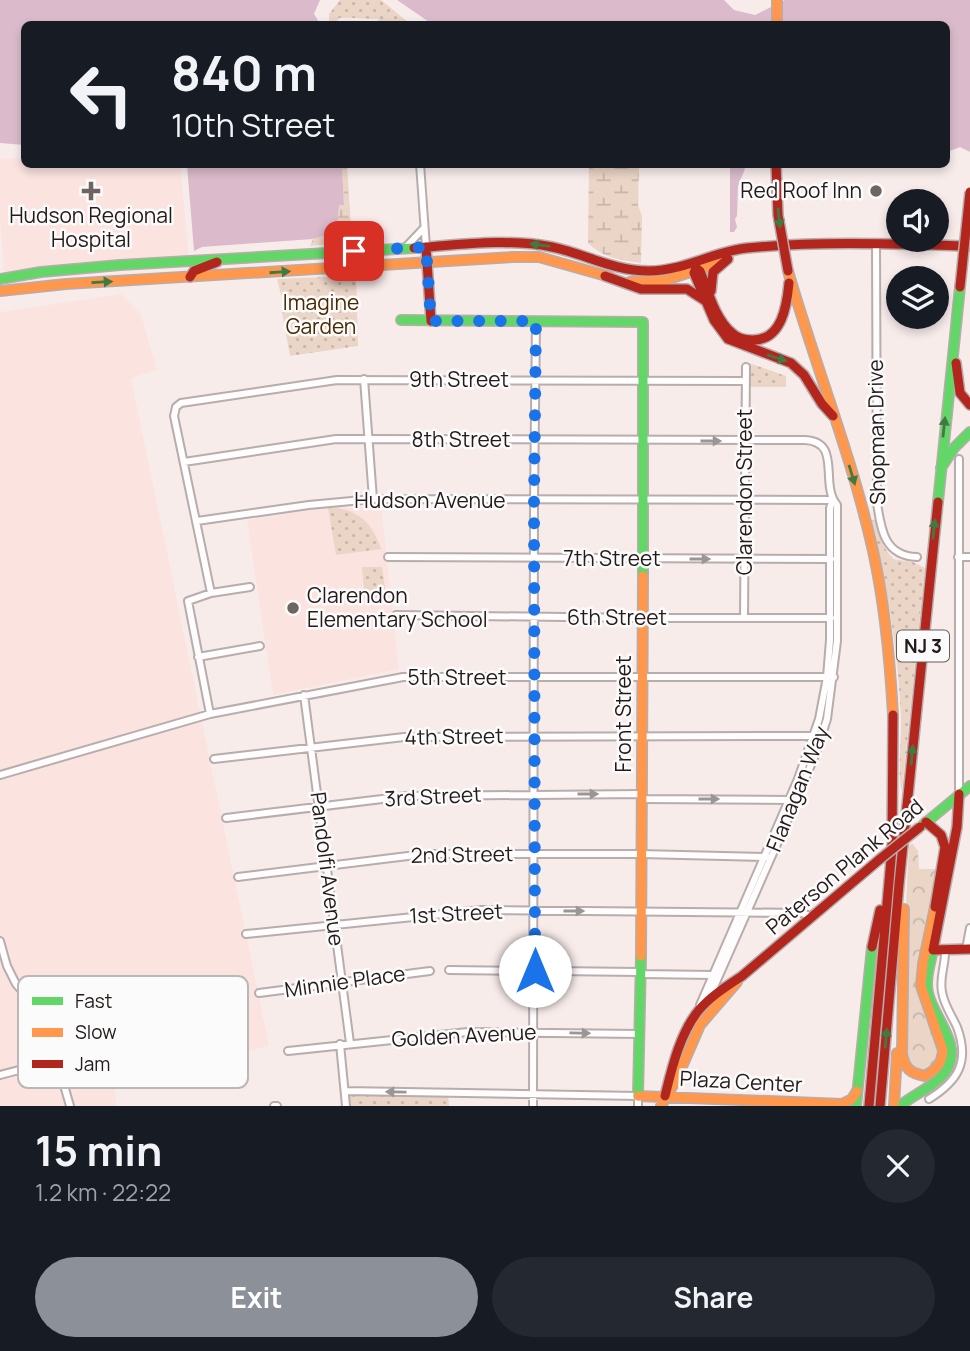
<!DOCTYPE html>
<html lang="en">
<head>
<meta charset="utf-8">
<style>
	body { margin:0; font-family:Manrope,sans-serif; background:#242831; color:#f1f3f6; height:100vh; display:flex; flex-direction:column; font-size:26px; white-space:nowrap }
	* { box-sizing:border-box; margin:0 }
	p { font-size:23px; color:#9ea1a6 }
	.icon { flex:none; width:38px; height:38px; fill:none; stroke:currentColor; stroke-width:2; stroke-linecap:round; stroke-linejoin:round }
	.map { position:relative; height:1106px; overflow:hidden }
	.details { display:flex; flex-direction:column; background:#171b24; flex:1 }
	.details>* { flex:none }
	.top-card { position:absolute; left:21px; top:21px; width:929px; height:147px; border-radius:10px; box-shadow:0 4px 10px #0003; background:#171b24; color:#f1f3f6; overflow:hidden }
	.controls { position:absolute; left:886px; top:189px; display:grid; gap:14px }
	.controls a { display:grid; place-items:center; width:63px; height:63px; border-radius:50%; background:#171b24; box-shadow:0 4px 10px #0003; font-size:35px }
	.pin { position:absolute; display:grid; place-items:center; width:60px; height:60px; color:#fff; margin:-30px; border-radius:14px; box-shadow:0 4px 10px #0006 }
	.me { position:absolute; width:77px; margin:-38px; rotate:0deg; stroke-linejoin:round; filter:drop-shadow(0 0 5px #0008) }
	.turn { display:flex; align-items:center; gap:24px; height:147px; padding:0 35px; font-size:32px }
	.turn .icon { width:91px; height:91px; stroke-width:2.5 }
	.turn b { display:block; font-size:49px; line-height:60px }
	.round { display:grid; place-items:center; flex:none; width:74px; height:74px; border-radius:37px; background:#242831 }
	.overview { display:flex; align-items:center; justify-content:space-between; height:119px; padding:0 35px }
	h1 { font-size:42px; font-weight:700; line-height:52px }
	.cta { display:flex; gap:14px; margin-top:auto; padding:14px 35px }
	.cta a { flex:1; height:80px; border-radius:42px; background:#8c9099; color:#fff; font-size:28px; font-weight:700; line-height:80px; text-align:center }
	.cta a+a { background:#242831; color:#f1f3f6 }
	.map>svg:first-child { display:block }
	.built { fill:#fbe3e0 }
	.grass { fill:url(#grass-dots) }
	.forest { fill:url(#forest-crowns) }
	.wetland { fill:url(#wetland-marsh) }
	.water { fill:#dbbbcb }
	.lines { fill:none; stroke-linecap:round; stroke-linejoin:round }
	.stream { stroke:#dbbbcb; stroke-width:2 }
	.street-casing { stroke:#b7adac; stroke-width:10 }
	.fast-casing { stroke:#b7adac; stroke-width:12 }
	.slow-casing { stroke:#b7adac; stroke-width:12 }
	.jam-casing { stroke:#b7adac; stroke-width:12 }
	.street { stroke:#fefcfc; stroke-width:6 }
	.fast { stroke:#63d668; stroke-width:9 }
	.slow { stroke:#ff974d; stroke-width:9 }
	.jam { stroke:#b3261e; stroke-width:9 }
	.jam-bridge-casing { stroke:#b7adac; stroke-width:12; stroke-linecap:butt }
	.jam-bridge { stroke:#b3261e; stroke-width:9 }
	.oneway { fill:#437840 }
	.oneway2 { fill:#9b9696 }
	.route { stroke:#1a73e8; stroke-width:12; stroke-dasharray:0 21.6 }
	.poi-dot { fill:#6e6462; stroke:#fbfbfb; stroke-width:2.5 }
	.labels { text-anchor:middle; stroke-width:5; stroke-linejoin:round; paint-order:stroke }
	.shield { fill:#fbfbfb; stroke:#645e5d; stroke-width:2 }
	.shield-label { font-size:19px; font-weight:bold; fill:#231a19 }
	.poi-label { font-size:21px; fill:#231a19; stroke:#fbfbfb; text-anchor:end }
	.park-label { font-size:21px; fill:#472901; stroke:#fbfbfb }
	.street-label { font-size:21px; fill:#231a19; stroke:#fbfbfb }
	.key { fill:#fbfbfb; stroke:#bab8b7; stroke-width:2 }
	.key-label { font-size:19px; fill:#231a19 }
</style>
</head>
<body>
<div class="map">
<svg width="970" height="1106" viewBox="0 0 970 1106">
	<defs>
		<pattern id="grass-dots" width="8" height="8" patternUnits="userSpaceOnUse" patternTransform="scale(1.75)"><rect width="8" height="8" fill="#ead5c6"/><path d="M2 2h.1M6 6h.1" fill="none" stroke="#c8b6aa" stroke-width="1.8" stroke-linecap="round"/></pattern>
		<pattern id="forest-crowns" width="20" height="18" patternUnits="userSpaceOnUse" patternTransform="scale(1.75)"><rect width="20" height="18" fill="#ead5c6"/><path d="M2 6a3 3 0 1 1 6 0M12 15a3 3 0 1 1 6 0" fill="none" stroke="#c8b6aa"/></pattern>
		<pattern id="wetland-marsh" width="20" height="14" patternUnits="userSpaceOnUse" patternTransform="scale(1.75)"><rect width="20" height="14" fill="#ead5c6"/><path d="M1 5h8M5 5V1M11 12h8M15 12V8" fill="none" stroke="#c8b6aa"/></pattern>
	</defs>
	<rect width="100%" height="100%" fill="#f8eceb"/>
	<path class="built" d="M24,158V164L180,165L189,258L4,272L0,218V159Z
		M121,294L141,314L157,370L131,378L269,1046L115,1084L116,1106H0V312Z
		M369,504H381L399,669L273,695L247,520L344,505L345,508L368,507Z"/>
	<path class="grass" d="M340,0H381L408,22V24H379L378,19C364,19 352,17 339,18L335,24H329V14Z
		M348,276L356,277L358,346L290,356L282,312L285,310L277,279Z
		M749,363L786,376V387H749Z
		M328,508C356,507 373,523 381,549L336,555Z
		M876,519L884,547L893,559L913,562L925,568L902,791C897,778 902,736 901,717C898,650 887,586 872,520Z
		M362,567H382L386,595L365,601Z
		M347,1092L448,1093L449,1106H348Z"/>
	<path class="forest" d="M912,843L918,851L919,869H938L925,936L940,1052L936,1066L921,1073L907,1066L906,906L909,846Z"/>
	<path class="wetland" d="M342,165H347L352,242L310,246L313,239L332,233L338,220L339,204L344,205Z
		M589,165H639L638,205L642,216L641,263C621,260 603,258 588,243Z"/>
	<path class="water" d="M0,0H320L314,14L320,24H24V145L0,143Z
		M397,0H724L734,10L755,15L785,0H970V152L960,147L947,152V24H432Z
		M187,165H342L344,205H339L338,220L332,233L313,239L202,247L194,251Z
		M730,165H741L745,169L738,186L737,216L735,219L737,227L734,232H730Z"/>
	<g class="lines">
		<path class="stream" d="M484,167L485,164"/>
		<defs>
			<path id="street" d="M420,164L426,247
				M876,243L877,503C881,529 884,556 917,557
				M405,248L423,229
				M364,379L373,499
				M959,459V794
				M184,462L336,439L804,440C843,441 819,484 837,505V641L827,719L816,753L792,810L710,996
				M197,521L309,505L373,499L833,500
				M388,557L831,559
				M958,557H970
				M211,593L174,416L176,407L181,403L337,380L746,381
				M396,615L641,618H831
				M744,618L746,367
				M198,657L260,646
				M304,695L350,1043
				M210,714L188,601L211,593L250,587
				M214,759L404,737L813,736L820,739
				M0,775L210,714L403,677H834
				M641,799L789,800
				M226,818L407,796L641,794
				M238,877L424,854H641L767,857
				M246,934L482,910L802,913L812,917
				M0,941L7,966L16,984L37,1008L47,1026L70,1106
				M966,949L970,928
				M449,970L640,972
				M640,974L713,975L715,978
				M259,993L430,971
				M700,1005L798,779L819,719L827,677L830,640V508L833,500
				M340,1044L346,1106
				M288,1051L468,1032L640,1034
				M0,1075L57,1060
				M345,1091L638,1096V1106
				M929,1099C958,1081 970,1062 957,1027C952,1016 944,1005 942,992C939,977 946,964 945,949
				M274,1106H277
				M533,1106L534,500L536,322"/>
			<path id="fast" d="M0,279L41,272L120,265L414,248
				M401,320L643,322V576
				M941,468L954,448L970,432
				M938,502L960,287
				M923,825L970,786
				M638,1096L641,956
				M856,1106L872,947
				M900,1106C914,1094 938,1085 947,1069C962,1043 933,1017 928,993C925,979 930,964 933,950"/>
			<path id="slow" d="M777,0V24
				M788,271C815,365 852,456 873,551C885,605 890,660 893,715
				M630,282L666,280L721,262
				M0,291L66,284L513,257H539L610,277
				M904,909L902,1054C905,1069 910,1073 925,1076C937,1069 942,1064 943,1050L921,986L923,964L935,907
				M641,956L643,576
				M638,1096L842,1104L852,1099L857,1091
				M661,1106L677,1078L700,1025L737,982
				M894,1106L897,1053"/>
			<path id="jam" d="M426,247L431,321
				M414,248C458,245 508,238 552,247C585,254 614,271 649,271C684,271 715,251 747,248C822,241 895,244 970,246
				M605,276L641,289H687L704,300
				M190,277L194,271L217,262
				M789,283C787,305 782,341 752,340C745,340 737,338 732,333C715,319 708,291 700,271L696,268L694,273L714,320L728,339L791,363L804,375L822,404L833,416
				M711,291L713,272L728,259
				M956,363L960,393L970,405
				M959,794L957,827L933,950L970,949
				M926,822L941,835L945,847L935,907
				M872,947L880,910
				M665,1096C672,1068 680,1033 699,1010C711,996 727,986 742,976L880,859
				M869,1106L892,848L893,715
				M880,1106L899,884L938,502"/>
		</defs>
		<use href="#street" class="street-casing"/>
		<use href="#fast" class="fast-casing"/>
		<use href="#slow" class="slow-casing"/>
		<use href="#jam" class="jam-casing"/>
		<use href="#street" class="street"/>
		<use href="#fast" class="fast"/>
		<use href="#slow" class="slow"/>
		<use href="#jam" class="jam"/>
		<defs>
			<path id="jam-bridge" d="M776,164L778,215L788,271
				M960,287L970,192
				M880,859L920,827"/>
		</defs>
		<use href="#jam-bridge" class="jam-bridge-casing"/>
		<use href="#jam-bridge" class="jam-bridge"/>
	</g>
	<defs><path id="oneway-solid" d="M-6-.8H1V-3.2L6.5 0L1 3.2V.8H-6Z" transform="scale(1.75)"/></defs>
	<g class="oneway">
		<use href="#oneway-solid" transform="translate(779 218) rotate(84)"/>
		<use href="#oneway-solid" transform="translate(540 245) rotate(-172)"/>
		<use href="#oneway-solid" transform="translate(280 272) rotate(-4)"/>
		<use href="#oneway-solid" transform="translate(102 282) rotate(-3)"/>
		<use href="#oneway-solid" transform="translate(777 358) rotate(18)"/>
		<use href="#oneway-solid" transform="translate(944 427) rotate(-84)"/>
		<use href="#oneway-solid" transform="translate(852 475) rotate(73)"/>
		<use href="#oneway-solid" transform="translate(934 529) rotate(-84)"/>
		<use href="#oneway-solid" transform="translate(912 755) rotate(-85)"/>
		<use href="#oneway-solid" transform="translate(886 1038) rotate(-85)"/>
	</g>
	<g class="oneway2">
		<use href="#oneway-solid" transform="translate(711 441)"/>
		<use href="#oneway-solid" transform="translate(700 559)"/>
		<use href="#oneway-solid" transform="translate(588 794)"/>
		<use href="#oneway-solid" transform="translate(709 799)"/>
		<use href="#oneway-solid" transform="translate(574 911)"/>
		<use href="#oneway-solid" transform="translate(580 1033) rotate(1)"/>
		<use href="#oneway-solid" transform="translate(396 1092) rotate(-179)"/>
	</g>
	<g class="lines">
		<path class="route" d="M354,251L426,247L431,321H536L534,500L535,971"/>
	</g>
	<g class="poi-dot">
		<path d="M87.5 180.5h7v7h7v7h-7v7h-7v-7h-7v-7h7z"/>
		<circle cx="876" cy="191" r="7"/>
		<circle cx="293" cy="608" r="7"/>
	</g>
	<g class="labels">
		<rect class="shield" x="897" y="630.5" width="52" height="31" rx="5"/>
		<g class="shield-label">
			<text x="923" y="653">NJ 3</text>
		</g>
		<g class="poi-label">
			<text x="862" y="198">Red Roof Inn</text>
			<text x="91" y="223" text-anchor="middle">Hudson Regional<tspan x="91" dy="24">Hospital</tspan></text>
			<text x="307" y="603" text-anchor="start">Clarendon<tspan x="307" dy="24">Elementary School</tspan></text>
		</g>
		<g class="park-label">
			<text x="321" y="310">Imagine<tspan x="321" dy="24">Garden</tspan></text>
		</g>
		<g class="street-label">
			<text x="459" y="387">9th Street</text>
			<text transform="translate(877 432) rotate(-91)" y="7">Shopman Drive</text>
			<text x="461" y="447">8th Street</text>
			<text transform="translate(745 492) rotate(-90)" y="7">Clarendon Street</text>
			<text x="430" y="508">Hudson Avenue</text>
			<text x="612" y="566">7th Street</text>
			<text x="617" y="625">6th Street</text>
			<text x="457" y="685">5th Street</text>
			<text transform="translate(624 714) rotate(-90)" y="7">Front Street</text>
			<text transform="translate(454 737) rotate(-1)" y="7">4th Street</text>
			<text transform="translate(798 789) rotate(-68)" y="7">Flanagan Way</text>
			<text transform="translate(433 797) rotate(-3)" y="7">3rd Street</text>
			<text transform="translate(462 855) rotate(-1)" y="7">2nd Street</text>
			<text transform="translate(845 867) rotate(-40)" y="7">Paterson Plank Road</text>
			<text transform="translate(327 869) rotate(83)" y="7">Pandolfi Avenue</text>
			<text transform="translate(456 914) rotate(-3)" y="7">1st Street</text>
			<text transform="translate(345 982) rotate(-8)" y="7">Minnie Place</text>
			<text transform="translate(464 1036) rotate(-3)" y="7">Golden Avenue</text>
			<text transform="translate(741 1082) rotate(3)" y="7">Plaza Center</text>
		</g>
	</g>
	<rect x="18" y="976" width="230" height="112" rx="10" class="key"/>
	<rect x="32" y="997" width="31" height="8" fill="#63d668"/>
	<rect x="32" y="1028" width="31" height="9" fill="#ff974d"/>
	<rect x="32" y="1060" width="31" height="8" fill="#b3261e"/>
	<g class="key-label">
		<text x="75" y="1008">Fast</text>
		<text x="75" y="1039">Slow</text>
		<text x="75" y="1071">Jam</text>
	</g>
</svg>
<div class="controls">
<a><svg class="icon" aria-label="sound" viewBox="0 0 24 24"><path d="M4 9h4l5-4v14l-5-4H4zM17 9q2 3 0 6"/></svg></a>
<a><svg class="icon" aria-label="layers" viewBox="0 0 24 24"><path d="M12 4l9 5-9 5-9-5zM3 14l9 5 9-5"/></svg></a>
</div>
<div class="pin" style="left:354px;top:251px;background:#d93025"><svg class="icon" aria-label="arrive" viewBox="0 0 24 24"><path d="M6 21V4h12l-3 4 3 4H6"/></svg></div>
<svg class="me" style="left:535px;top:971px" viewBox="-20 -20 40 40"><circle r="19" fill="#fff"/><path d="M0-13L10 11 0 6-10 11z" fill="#1a73e8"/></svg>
<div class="top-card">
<div class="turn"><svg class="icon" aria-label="left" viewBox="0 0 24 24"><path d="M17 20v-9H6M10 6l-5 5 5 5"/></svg><div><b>840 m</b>10th Street</div></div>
</div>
</div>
<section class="details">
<div class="overview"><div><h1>15 min</h1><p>1.2 km · 22:22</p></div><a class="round"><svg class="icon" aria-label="close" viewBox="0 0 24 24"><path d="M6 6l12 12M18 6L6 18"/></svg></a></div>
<div class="cta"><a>Exit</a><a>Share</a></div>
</section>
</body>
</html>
